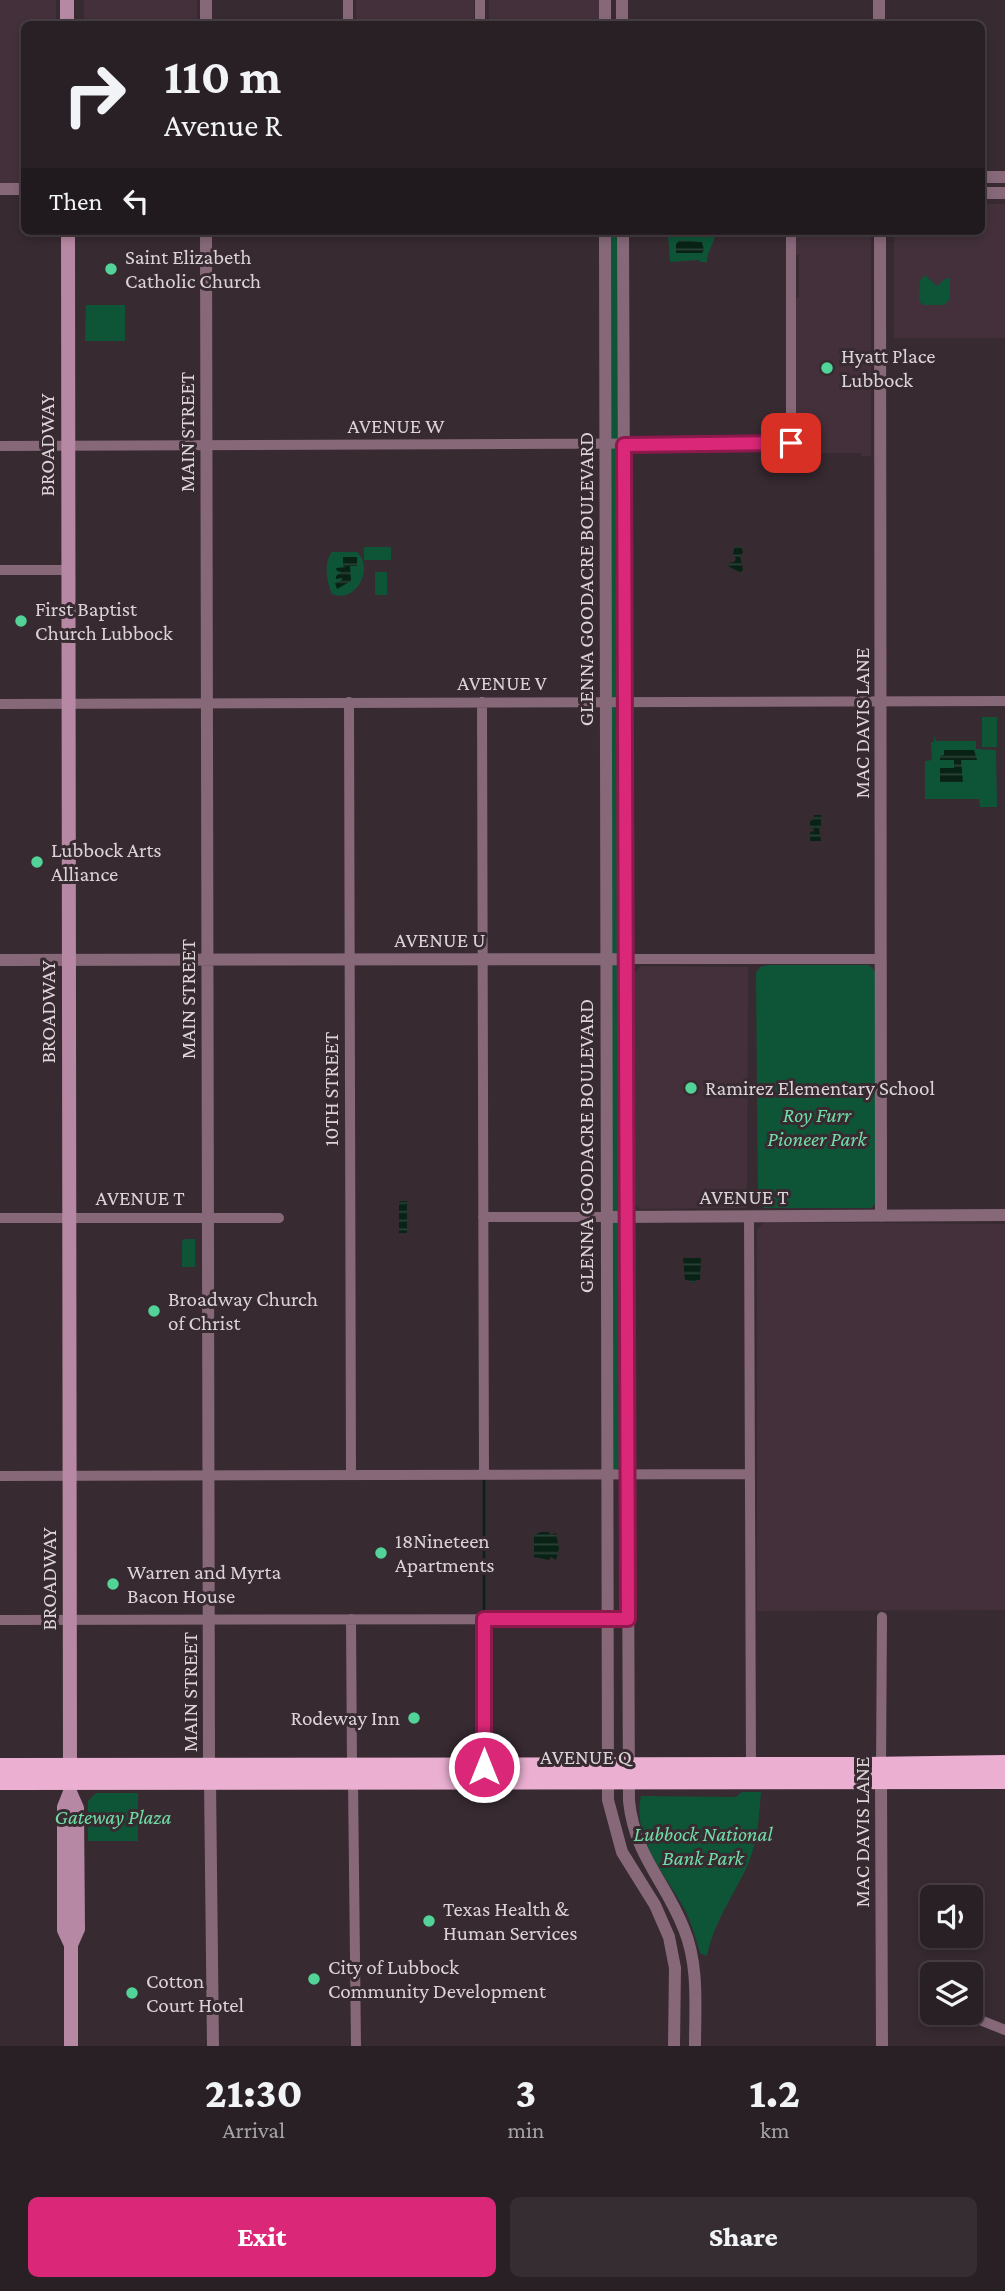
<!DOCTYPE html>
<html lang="en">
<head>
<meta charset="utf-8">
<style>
	body { margin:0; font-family:"Crimson Pro",serif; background:#352d32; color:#f1f3f6; height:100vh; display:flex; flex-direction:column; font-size:26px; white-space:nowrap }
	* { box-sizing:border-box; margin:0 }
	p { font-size:23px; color:#a5a3a7 }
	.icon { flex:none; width:38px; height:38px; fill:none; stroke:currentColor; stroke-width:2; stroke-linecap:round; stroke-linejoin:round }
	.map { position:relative; height:2046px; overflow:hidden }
	.drawer { display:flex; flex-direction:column; background:#292025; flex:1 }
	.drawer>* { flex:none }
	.guide { position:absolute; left:21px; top:21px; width:964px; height:214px; border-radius:10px; box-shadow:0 4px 10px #0003,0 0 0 2px #453e42; background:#292025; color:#f1f3f6; overflow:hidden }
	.buttons { position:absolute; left:920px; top:1885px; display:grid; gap:14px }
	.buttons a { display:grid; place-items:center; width:63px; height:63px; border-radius:10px; background:#292025; box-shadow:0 4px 10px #0003,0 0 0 2px #453e42; font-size:35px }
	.pin { position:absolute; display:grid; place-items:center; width:60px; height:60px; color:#fff; margin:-30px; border-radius:14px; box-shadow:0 4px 10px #0006 }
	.me { position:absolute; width:77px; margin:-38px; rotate:0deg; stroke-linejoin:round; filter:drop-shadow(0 0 5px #0008) }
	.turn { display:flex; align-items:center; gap:24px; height:147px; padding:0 28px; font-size:32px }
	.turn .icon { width:91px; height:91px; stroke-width:2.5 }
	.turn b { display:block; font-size:49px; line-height:60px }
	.then { display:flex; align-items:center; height:66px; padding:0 28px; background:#0003; gap:14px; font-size:26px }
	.eta { display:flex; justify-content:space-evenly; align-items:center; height:119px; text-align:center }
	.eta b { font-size:42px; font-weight:800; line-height:49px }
	.button { display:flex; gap:14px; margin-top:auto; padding:14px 28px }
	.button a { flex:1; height:80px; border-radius:10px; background:#db2777; color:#fff; font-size:28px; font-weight:800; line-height:80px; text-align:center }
	.button a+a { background:#352d32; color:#f1f3f6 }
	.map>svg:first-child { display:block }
	.built { fill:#43303b }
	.park { fill:#0e5538 }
	.water { fill:url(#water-rules) }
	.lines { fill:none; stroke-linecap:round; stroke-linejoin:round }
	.stream { stroke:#092216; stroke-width:2.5 }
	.minor { stroke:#866879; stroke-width:10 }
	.tertiary { stroke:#866879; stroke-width:12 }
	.secondary { stroke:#b788a3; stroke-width:14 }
	.trunk { stroke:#eaafd1; stroke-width:18 }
	.route-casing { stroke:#8e194d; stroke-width:18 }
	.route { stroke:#db2777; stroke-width:12 }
	.poi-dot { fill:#52d397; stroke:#372a31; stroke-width:2.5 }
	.labels { text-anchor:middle; stroke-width:6; stroke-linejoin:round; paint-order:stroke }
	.poi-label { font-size:21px; fill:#dcd3d8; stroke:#372a31; text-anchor:start }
	.street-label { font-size:21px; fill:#dcd3d8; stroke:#372a31 }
	.park-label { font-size:21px; font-style:italic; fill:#70dda6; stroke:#372a31 }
</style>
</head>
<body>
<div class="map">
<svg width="1005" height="2046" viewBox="0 0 1005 2046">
	<defs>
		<pattern id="water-rules" width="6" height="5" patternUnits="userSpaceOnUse" patternTransform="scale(1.75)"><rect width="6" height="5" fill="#092216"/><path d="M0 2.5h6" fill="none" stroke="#2c4137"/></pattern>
	</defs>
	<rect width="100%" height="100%" fill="#372a31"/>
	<path class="built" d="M0,0H56V24H24V184L0,183Z
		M84,0H197V24H84Z
		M356,0H474V24H356Z
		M489,0H601V24H489Z
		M982,204H1005V338H894V231H982Z
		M799,231H871V456H862L861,453H795V298L799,297V255H795V237H799Z
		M641,966L748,967L747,1208L640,1209L635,1204L634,973Z
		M764,1222L1005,1224V1610L757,1611V1229Z"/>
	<path class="park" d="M609,231H621V1467L613,1471Z
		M670,232H715C715,244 707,250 707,262H700L699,260L670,262L668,234Z
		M925,275L937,286L946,278H950V299L944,305H924L919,301L920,280Z
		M86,305H125V341H85Z
		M364,547H391V560H364Z
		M332,552H357C375,569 355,604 332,594C327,583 323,563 332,552Z
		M375,572H387V595H375Z
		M982,717H997V747H982Z
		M934,736L936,741H976V749L996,750L997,807H980L979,799H925V761L932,760L931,742H934Z
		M769,965H869L876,972V1203L871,1208H764L758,1204L756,973L760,967Z
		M185,1239H195V1267H182V1241Z
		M742,1792H761C759,1816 758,1839 749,1862C735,1894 714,1921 707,1956L700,1953C696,1939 692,1925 686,1912C668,1877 631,1839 641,1796L736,1797Z
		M96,1793H138V1841H88V1801Z"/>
	<path class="water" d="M680,240L702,242L704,250L702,253H676V244Z
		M735,546L741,547L743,552L740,557L743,569L741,573L728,566L729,563L734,562L736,559L733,553Z
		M343,557H357V566H350L351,581L337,589L335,583L342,580V578L336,579V576L341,572L337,571L336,568L346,567L343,566Z
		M944,750H974L977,760H961L963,782H940V768H954V760H940V756L944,755Z
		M814,815H821V827L819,828L821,841H810V832L814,831L813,828H810V821L813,820Z
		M399,1201H407V1233H399Z
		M683,1258H701L700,1280H696V1283H689V1280H685Z
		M541,1532H549L550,1535L556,1533L559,1548L556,1560L551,1557L549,1560L534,1557V1535Z"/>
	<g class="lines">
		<path class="stream" d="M484,1478V1615"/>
		<path class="minor" d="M348,0V24
			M480,0V24
			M0,446L791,443V231
			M0,570H68
			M349,702L351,1475
			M482,702L484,1475
			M0,704L1005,701
			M626,959H881
			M749,1216L751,1767
			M483,1217H606
			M0,1218H279
			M0,1476L750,1474
			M351,1619L352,1767
			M484,1619V1767
			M0,1620L628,1619
			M881,1769L882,1617
			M353,1781L356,2046
			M975,2018L1005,2030"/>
		<path class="tertiary" d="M206,0V24
			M605,0V24
			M622,0V24
			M879,0V24
			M982,177H1005
			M0,189H24
			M982,193H1005
			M206,231L209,1767
			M605,231L608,1800L622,1852L655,1905L669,1937L675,1968L674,2046
			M623,231L629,1801C635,1857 665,1880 684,1929C699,1965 695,2007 695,2046
			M880,231L881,1216
			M0,960L626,959
			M606,1217L1005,1215
			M881,1779L882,2046
			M210,1781L213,2046"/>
		<path class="secondary" d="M67,24V0
			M68,231L70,1781V1792L77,1808L78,1929L71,1945V2046
			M70,1792L64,1807V1930L71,1945"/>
		<path class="trunk" d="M0,1767L865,1766L1005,1764
			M0,1781L1005,1780"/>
	</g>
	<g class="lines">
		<defs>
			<path id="route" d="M484,1767V1619H628L624,445L791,443"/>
		</defs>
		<use href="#route" class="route-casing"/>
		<use href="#route" class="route"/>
	</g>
	<g class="poi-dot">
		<circle cx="111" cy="269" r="7"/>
		<circle cx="827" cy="368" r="7"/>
		<circle cx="21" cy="621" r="7"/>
		<circle cx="37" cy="862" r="7"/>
		<circle cx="691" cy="1088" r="7"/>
		<circle cx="154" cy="1311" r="7"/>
		<circle cx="381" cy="1553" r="7"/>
		<circle cx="113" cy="1584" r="7"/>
		<circle cx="414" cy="1718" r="7"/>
		<circle cx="429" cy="1921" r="7"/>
		<circle cx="314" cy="1979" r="7"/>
		<circle cx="132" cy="1993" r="7"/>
	</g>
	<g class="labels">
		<g class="poi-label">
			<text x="125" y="264">Saint Elizabeth<tspan x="125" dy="24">Catholic Church</tspan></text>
			<text x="841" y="363">Hyatt Place<tspan x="841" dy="24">Lubbock</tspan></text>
			<text x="35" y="616">First Baptist<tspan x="35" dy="24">Church Lubbock</tspan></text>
			<text x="51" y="857">Lubbock Arts<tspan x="51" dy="24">Alliance</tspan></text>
			<text x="705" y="1095">Ramirez Elementary School</text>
			<text x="168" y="1306">Broadway Church<tspan x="168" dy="24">of Christ</tspan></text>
			<text x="395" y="1548">18Nineteen<tspan x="395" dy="24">Apartments</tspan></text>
			<text x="127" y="1579">Warren and Myrta<tspan x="127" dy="24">Bacon House</tspan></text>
			<text x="400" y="1725" text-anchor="end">Rodeway Inn</text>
			<text x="443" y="1916">Texas Health &amp;<tspan x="443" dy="24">Human Services</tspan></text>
			<text x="328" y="1974">City of Lubbock<tspan x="328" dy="24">Community Development</tspan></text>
			<text x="146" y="1988">Cotton<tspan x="146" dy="24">Court Hotel</tspan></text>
		</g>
		<g class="street-label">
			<text x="396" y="433">AVENUE W</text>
			<text transform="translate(187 432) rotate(-90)" y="7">MAIN STREET</text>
			<text transform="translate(47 445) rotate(-90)" y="7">BROADWAY</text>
			<text transform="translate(586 579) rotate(-90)" y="7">GLENNA GOODACRE BOULEVARD</text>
			<text x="502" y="690">AVENUE V</text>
			<text transform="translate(862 723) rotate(-90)" y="7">MAC DAVIS LANE</text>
			<text x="440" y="947">AVENUE U</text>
			<text transform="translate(188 999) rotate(-90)" y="7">MAIN STREET</text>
			<text transform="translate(48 1012) rotate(-90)" y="7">BROADWAY</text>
			<text transform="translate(331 1089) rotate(-90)" y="7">10TH STREET</text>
			<text transform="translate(586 1146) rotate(-90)" y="7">GLENNA GOODACRE BOULEVARD</text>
			<text x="744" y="1204">AVENUE T</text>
			<text x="140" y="1205">AVENUE T</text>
			<text transform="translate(49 1579) rotate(-90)" y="7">BROADWAY</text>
			<text transform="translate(190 1692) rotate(-90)" y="7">MAIN STREET</text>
			<text x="586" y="1764">AVENUE Q</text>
			<text transform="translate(862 1832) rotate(-90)" y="7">MAC DAVIS LANE</text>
		</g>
		<g class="park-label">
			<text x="817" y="1122">Roy Furr<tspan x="817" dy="24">Pioneer Park</tspan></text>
			<text x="113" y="1824">Gateway Plaza</text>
			<text x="703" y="1841">Lubbock National<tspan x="703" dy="24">Bank Park</tspan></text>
		</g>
	</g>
</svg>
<div class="buttons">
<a><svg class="icon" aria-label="sound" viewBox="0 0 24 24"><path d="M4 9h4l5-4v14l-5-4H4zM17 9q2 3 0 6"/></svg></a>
<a><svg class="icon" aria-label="layers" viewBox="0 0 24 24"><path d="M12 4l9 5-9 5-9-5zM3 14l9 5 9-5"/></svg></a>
</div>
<div class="pin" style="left:791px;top:443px;background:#d93025"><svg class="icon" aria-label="arrive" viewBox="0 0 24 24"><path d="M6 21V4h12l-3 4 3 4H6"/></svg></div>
<svg class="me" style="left:484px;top:1767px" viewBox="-20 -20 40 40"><circle r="17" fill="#db2777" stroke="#fff" stroke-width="3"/><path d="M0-11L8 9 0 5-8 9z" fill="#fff"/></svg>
<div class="guide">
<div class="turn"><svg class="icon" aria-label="right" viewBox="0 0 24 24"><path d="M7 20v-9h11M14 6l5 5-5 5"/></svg><div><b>110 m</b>Avenue R</div></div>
<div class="then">Then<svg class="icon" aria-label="left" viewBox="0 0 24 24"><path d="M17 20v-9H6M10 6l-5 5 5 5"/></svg></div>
</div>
</div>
<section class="drawer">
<div class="eta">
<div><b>21:30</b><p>Arrival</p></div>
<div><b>3</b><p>min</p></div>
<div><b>1.2</b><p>km</p></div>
</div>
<div class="button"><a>Exit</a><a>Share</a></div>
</section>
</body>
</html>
